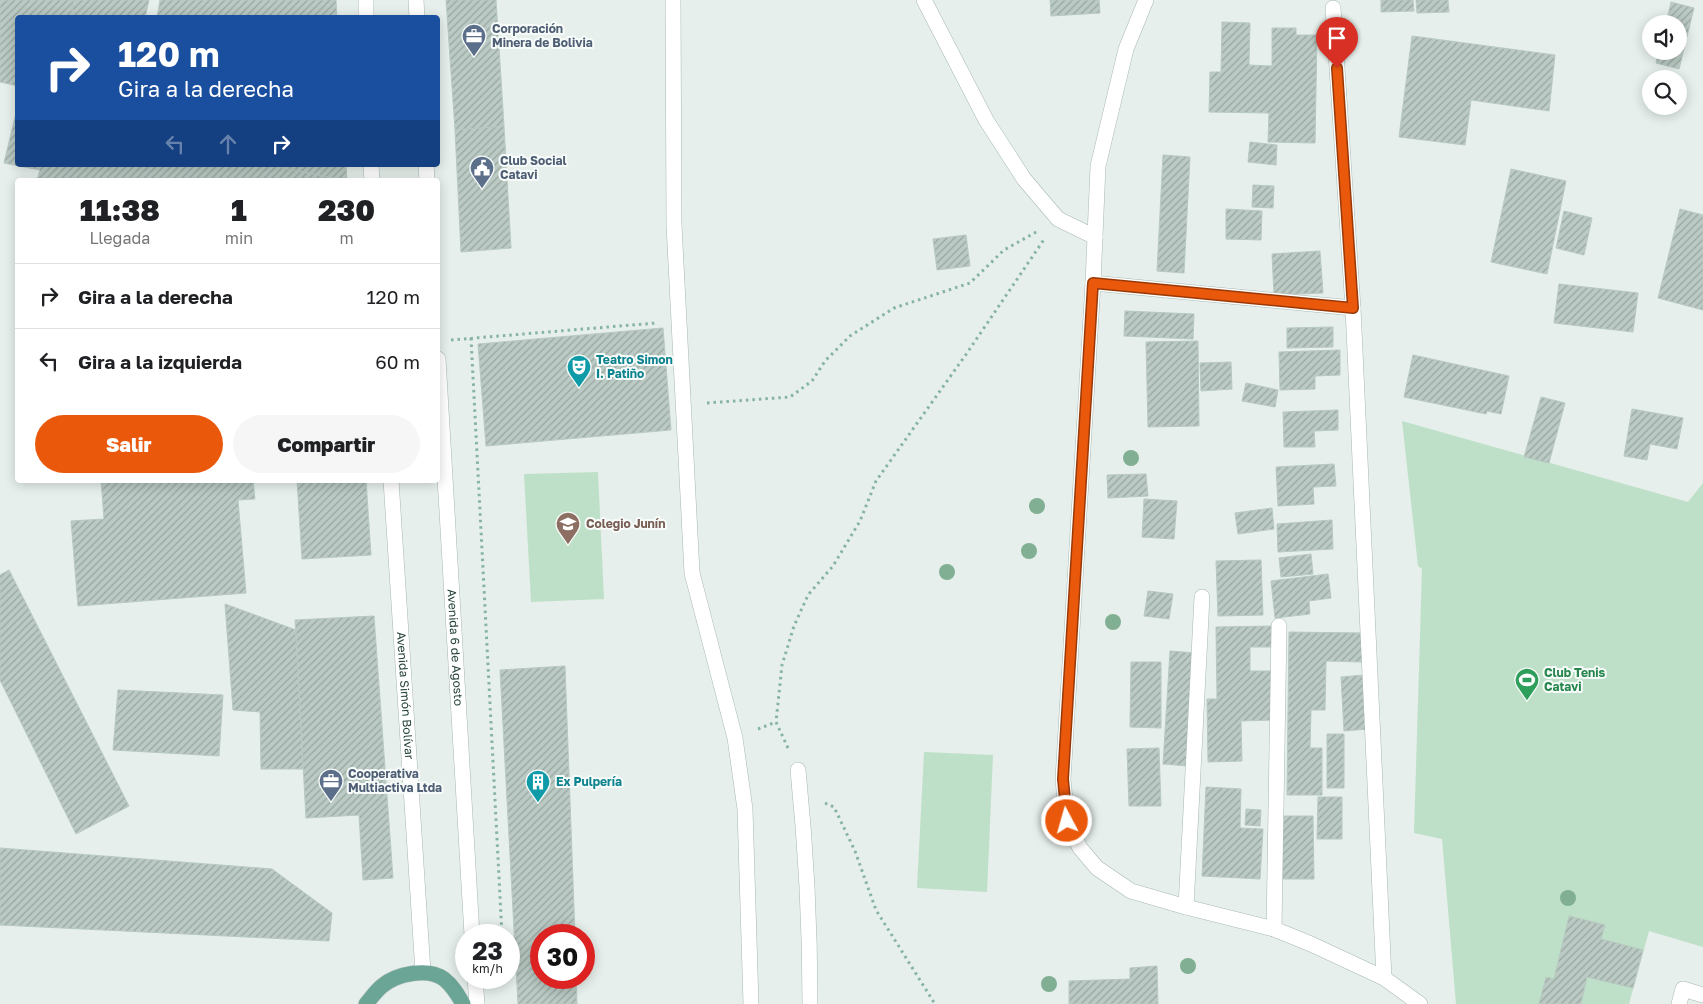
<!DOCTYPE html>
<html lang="es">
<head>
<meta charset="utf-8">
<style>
	body { margin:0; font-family:"Golos Text",sans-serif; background:#f6f6f6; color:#202124; height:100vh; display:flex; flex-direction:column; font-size:19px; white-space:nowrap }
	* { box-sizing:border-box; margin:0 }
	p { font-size:16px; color:#757577 }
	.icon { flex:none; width:28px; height:28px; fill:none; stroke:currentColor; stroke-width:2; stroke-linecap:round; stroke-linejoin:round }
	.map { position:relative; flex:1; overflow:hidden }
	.details { position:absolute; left:15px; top:178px; width:425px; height:305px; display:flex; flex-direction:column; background:#fff; border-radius:5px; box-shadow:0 2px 12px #0003 }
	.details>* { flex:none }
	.banner { position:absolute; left:15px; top:15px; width:425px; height:152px; border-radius:5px; box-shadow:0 2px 12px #0003; background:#1a4fa0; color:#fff; overflow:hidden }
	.tools { position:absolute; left:1642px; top:15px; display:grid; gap:10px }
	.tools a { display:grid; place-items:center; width:45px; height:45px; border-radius:50%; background:#fff; box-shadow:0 2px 12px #0003; font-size:25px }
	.speed { position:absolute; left:455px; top:924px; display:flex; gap:10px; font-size:25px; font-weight:700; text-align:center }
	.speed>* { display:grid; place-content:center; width:65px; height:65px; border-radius:50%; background:#fff; box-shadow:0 2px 12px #0003; line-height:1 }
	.speed small { font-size:12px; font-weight:400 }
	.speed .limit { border:8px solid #d22; background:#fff; color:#111 }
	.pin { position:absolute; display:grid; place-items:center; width:42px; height:42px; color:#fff; margin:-51px -21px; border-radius:50% 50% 50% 0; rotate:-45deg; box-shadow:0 0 5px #0007 }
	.pin .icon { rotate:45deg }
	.me { position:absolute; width:55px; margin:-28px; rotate:354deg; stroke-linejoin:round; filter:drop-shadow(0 0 4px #0008) }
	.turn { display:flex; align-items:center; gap:18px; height:105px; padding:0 20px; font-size:22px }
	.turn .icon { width:65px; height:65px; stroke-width:2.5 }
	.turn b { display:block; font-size:35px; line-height:42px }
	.lanes { display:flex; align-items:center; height:48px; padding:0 20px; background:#0003; justify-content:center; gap:25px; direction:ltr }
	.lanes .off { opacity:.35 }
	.eta { display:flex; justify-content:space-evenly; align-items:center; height:85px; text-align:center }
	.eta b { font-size:30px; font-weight:800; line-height:35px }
	.action { display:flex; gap:10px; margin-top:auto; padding:10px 20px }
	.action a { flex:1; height:58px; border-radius:30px; background:#ea580c; color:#fff; font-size:20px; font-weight:800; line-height:58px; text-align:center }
	.action a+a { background:#f6f6f6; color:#202124 }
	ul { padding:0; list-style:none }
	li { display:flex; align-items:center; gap:15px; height:65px; padding:0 20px; border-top:1px solid #e0e0e0 }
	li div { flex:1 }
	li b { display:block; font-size:19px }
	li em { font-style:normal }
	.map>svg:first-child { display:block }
	.pitch { fill:#bfe0c8 }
	.building { fill:url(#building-hatch); stroke:#b8c9c2 }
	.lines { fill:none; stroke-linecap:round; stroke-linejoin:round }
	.minor-casing { stroke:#a8b8b2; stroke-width:16 }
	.major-casing { stroke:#c2cac8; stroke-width:16 }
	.path { stroke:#86b3a5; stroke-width:3; stroke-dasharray:2.5 4; stroke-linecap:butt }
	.minor { stroke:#fff; stroke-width:15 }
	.major { stroke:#6aa596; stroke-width:15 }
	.tree { fill:#80af93 }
	.route-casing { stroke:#983908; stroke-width:12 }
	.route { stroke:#ea580c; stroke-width:9 }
	.labels { text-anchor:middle; stroke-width:4; stroke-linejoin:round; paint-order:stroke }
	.service-label { font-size:12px; font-weight:bold; fill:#4e5e75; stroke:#f7fbf9; text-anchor:start }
	.culture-label { font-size:12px; font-weight:bold; fill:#0d838f; stroke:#f7fbf9; text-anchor:start }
	.education-label { font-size:12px; font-weight:bold; fill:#785e54; stroke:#f7fbf9; text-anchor:start }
	.street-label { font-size:12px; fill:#24423a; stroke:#f7fbf9 }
	.leisure-label { font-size:12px; font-weight:bold; fill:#27864d; stroke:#f7fbf9; text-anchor:start }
</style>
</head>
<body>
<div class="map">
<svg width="1703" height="1004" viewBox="0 0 1703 1004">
	<defs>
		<pattern id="building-hatch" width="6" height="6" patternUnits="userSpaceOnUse" patternTransform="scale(1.25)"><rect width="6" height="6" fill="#bbcac4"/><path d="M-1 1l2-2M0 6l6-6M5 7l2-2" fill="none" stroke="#98a6a0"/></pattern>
	</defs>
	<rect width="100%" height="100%" fill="#e6efeb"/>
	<path class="pitch" d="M1402,421L1688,502L1703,483V947L1649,931L1629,1004H1456L1442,839L1414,833L1422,569L1418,566Z
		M598,472L604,599L531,602L524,474Z
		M924,752L993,755L987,892L917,888Z"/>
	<path class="building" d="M0,0H74L71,18H18V86L0,82Z
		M74,0H149L145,18H71Z
		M160,0H336L337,18H157Z
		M446,0H496L504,126L455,130Z
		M1050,0H1099L1100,13L1051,16Z
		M1381,0H1413L1414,11L1381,12Z
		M1416,0H1448L1449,12L1417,13Z
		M1671,2L1694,8L1679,69L1656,63L1659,51H1679V24H1666Z
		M1222,22L1250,23L1249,65L1272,66V28H1296V35H1317L1315,143L1268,142L1269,113L1209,112L1210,72H1221Z
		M1412,36L1555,55L1549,111L1471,100L1465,145L1399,137Z
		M15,117L18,118V165H267L344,180H37L40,170L4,163Z
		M504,126L511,248L461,252L455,130Z
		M1250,142L1277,145L1276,165L1248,162Z
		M1163,155L1190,157L1184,273L1157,271Z
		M267,165H346L347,180H344Z
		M1511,169L1566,181L1547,274L1491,262Z
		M1253,185L1274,186L1273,208L1252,207Z
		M1226,209L1262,211L1261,240L1226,239Z
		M1680,209L1703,215V310L1658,298Z
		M1564,211L1592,218L1584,255L1556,248Z
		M966,235L970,266L937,270L933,239Z
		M1320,251L1323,293L1274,295L1272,254Z
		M1559,284L1638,293L1633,332L1554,323Z
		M1125,311L1194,314L1193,339L1124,336Z
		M1333,327V347L1287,348V328Z
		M663,328L671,430L486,446L478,344Z
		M1198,341L1199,426L1148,427L1146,342Z
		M1340,350V375L1315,376V389L1280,390L1279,352Z
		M1413,355L1509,376L1501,414L1487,411L1486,414L1404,397Z
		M1231,362L1232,389L1201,391L1200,363Z
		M1246,383L1278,390L1275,407L1242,401Z
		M1541,397L1565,403L1549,463L1524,457Z
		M1632,409L1683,418L1677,449L1650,444L1647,460L1624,456Z
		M1338,410V430L1314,431L1315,447H1284L1283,412Z
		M1334,464L1336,486L1313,487L1314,504L1278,506L1276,467Z
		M1146,474L1148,496L1108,498L1107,475Z
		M101,480H253L255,499L238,500L246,593L78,606L71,521L104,519Z
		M297,480H366L371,555L302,559Z
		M1144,499L1177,501L1174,539L1142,537Z
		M1272,508L1274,529L1238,534L1235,513Z
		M1332,520L1333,549L1278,552L1277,524Z
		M1311,554L1313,574L1281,577L1279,558Z
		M1261,560L1263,615L1218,616L1216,561Z
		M9,570L129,806L76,834L0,680V575Z
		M1328,574L1331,598L1309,601L1310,614L1275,618L1271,581Z
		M1148,591L1173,594L1169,619L1144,616Z
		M225,604L296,630L303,769H261L260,712L233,710Z
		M374,616L393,878L363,880L359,815L306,818L295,620Z
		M1275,626L1276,647H1250V671H1272L1273,720L1241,721L1242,761L1208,762L1207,699H1217L1216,627Z
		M1289,632L1363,633L1362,662L1326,661L1325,710H1311L1310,748H1322V795H1287Z
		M1170,651L1196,653L1189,766L1163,764Z
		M1131,662H1161V728L1130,727Z
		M565,666L575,935H541V978H576L577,1004H518L500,670Z
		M1364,675L1368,729L1344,731L1341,677Z
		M118,690L223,695L219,756L113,750Z
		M1327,734H1344V788H1327Z
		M1159,748L1161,806H1129L1127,749Z
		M1206,787L1241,789L1240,828L1263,829L1260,879L1202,876Z
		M1318,797H1342V839H1317Z
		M1246,809L1261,810L1260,826L1245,825Z
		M1279,816H1313L1314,879H1280Z
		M0,848L272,869L332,913L329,941L0,925Z
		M1569,916L1605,925L1601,939L1643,950L1633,988L1587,977L1581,1004H1539L1546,977L1554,979Z
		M1157,966L1158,1004H1069V981L1130,979V968Z"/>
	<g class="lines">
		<defs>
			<g id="minor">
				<path d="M366,0V18"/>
				<path d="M416,0L417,18"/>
				<path d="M673,0L674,225L692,573L735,738L745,809L751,1004"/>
				<path d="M924,0L986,120L1024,179L1058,219L1095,237"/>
				<path d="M1146,0L1126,49L1098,166L1093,283L1063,779L1067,821L1080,848L1097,868L1131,891L1186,907L1274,929L1311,944L1384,978L1420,1004"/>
				<path d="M1333,8L1353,308L1384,978"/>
				<path d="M371,165L372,180"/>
				<path d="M426,165L427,180"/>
				<path d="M1093,283L1353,308"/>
				<path id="s1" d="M438,359L472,935"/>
				<path id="s2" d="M391,480L423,972"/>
				<path d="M798,770C806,848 810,925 810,1004"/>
				<path d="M1186,907L1202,597"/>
				<path d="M1274,929L1279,626"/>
				<path d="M475,978L477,1004"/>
				<path d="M1679,1004L1683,989L1703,995"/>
			</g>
			<path id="major" d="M366,1004C371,998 376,991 382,986C396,974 428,967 444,979C453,986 458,995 463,1004"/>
		</defs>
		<use href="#minor" class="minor-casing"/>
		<use href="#major" class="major-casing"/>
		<path class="path" d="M471,338L502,935
			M451,340L656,323
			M707,403L790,397L812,381L825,361L850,336L894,308L970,283L1004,250L1038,231
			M758,729L776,722
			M788,748L776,722L782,665L794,626L808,595L833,566L860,521L876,481L967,353L1045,238
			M825,803L834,807L855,851L876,910L935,1004"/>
		<use href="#minor" class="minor"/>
		<use href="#major" class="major"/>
	</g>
	<g class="tree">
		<circle cx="1131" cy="458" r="8"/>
		<circle cx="1037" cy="506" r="8"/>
		<circle cx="1029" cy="551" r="8"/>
		<circle cx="947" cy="572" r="8"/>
		<circle cx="1113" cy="622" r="8"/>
		<circle cx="1568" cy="898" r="8"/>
		<circle cx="1188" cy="966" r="8"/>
		<circle cx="1049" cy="984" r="8"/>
	</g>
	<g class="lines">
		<defs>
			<path id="route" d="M1067,821L1063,779L1093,283L1353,308L1337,68"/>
		</defs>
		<use href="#route" class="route-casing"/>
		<use href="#route" class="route"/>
	</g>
	<defs>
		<symbol id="office-pin" viewBox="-11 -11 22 30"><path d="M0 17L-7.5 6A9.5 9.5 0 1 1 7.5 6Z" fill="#5c6f8a" stroke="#f7fbf9"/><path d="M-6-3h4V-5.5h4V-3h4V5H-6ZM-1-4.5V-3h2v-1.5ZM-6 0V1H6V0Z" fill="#fff"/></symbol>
		<symbol id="civic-pin" viewBox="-11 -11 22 30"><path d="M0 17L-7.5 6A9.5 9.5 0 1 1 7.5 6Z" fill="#5c6f8a" stroke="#f7fbf9"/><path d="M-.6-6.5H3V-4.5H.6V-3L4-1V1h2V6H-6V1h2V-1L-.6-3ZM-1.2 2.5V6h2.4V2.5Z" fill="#fff"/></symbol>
		<symbol id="theatre-pin" viewBox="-11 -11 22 30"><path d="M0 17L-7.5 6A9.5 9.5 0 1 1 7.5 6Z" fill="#0f9aa8" stroke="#f7fbf9"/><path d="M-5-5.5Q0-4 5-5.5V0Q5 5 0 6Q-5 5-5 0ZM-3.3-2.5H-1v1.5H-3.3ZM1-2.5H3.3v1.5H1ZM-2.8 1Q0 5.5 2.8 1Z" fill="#fff"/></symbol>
		<symbol id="school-pin" viewBox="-11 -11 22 30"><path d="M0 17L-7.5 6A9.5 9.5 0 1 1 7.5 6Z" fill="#8d6e63" stroke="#f7fbf9"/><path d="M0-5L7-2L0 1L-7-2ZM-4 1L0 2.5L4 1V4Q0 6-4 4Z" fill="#fff"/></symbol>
		<symbol id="stadium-pin" viewBox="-11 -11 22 30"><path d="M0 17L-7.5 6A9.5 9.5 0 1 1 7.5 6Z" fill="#2e9e5b" stroke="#f7fbf9"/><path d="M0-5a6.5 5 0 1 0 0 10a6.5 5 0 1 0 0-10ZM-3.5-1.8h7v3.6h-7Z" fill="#fff"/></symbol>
		<symbol id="building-pin" viewBox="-11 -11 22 30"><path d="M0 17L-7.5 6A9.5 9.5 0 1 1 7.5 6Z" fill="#0f9aa8" stroke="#f7fbf9"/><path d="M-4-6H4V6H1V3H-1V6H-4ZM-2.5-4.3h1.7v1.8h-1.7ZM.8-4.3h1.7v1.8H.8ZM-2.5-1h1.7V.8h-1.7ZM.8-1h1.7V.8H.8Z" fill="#fff"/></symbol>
	</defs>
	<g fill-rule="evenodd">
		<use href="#office-pin" x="460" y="22" width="28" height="38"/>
		<use href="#civic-pin" x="468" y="154" width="28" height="38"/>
		<use href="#theatre-pin" x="565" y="353" width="28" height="38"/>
		<use href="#school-pin" x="554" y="510" width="28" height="38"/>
		<use href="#stadium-pin" x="1513" y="666" width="28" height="38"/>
		<use href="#office-pin" x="317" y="767" width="28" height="38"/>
		<use href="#building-pin" x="524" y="768" width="28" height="38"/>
	</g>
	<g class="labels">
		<g class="service-label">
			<text x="492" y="33">Corporación<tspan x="492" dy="14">Minera de Bolivia</tspan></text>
			<text x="500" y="165">Club Social<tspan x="500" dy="14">Catavi</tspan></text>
			<text x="348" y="778">Cooperativa<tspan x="348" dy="14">Multiactiva Ltda</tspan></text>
		</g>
		<g class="culture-label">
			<text x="596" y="364">Teatro Simon<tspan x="596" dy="14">I. Patiño</tspan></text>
			<text x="556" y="786">Ex Pulpería</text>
		</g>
		<g class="education-label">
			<text x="586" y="528">Colegio Junín</text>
		</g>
		<g class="street-label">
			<text dy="4" stroke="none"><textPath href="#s1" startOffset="289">Avenida 6 de Agosto</textPath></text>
			<text dy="4" stroke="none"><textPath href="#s2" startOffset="216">Avenida Simón Bolívar</textPath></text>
		</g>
		<g class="leisure-label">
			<text x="1544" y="677">Club Tenis<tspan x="1544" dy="14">Catavi</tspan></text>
		</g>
	</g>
</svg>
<div class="tools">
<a><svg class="icon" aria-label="sound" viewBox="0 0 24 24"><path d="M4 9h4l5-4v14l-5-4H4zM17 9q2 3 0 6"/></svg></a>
<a><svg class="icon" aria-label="search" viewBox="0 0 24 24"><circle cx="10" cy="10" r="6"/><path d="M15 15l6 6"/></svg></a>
</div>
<div class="speed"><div>23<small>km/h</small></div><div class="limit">30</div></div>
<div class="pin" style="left:1337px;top:68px;background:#d93025"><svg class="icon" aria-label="arrive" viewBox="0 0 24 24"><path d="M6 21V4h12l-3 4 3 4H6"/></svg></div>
<svg class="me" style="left:1067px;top:821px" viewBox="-20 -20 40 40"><circle r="17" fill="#ea580c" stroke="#fff" stroke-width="3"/><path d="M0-11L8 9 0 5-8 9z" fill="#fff"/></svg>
<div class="banner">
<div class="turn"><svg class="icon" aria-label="right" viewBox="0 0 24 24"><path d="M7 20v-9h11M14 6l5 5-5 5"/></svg><div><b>120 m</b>Gira a la derecha</div></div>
<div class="lanes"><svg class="icon off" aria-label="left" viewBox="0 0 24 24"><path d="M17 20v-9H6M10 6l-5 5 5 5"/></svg><svg class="icon off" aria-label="ahead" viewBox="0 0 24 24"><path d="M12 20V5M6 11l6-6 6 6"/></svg><svg class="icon" aria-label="right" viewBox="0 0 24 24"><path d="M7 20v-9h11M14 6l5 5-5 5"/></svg></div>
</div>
<section class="details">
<div class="eta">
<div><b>11:38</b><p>Llegada</p></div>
<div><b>1</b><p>min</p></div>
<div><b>230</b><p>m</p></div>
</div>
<ul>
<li><svg class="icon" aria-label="right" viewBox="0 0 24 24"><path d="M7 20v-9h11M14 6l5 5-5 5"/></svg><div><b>Gira a la derecha</b></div><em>120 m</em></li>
<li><svg class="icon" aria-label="left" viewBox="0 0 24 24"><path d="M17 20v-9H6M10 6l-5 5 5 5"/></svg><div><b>Gira a la izquierda</b></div><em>60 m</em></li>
</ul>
<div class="action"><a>Salir</a><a>Compartir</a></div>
</section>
</div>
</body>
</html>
